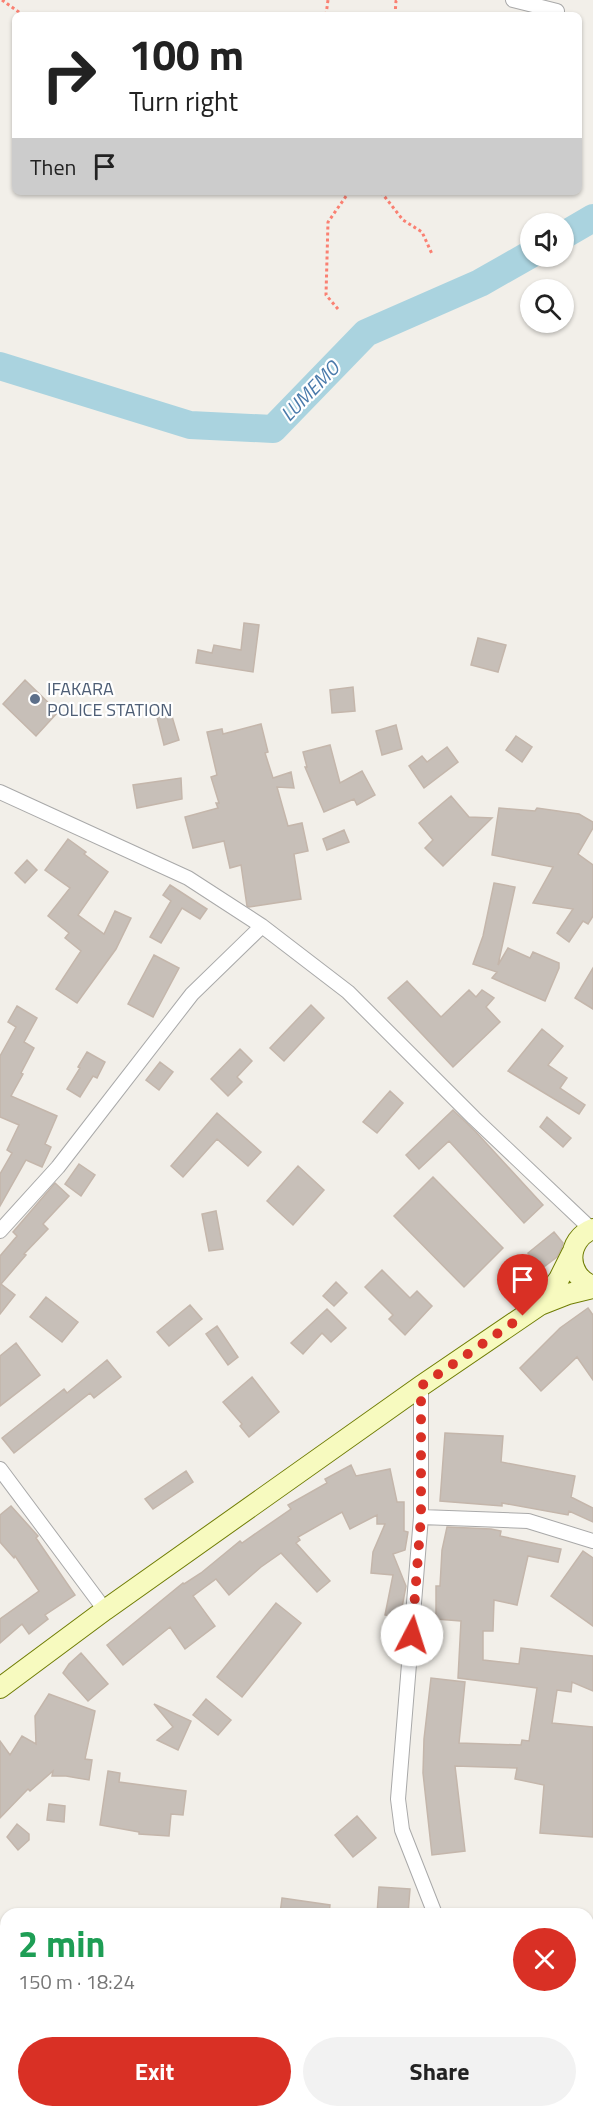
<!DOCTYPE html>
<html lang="en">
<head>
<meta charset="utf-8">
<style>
	body { margin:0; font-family:"Titillium Web",sans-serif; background:#f2f2f2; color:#222; height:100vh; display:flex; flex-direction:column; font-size:22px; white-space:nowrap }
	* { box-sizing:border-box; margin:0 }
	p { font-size:20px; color:#767676 }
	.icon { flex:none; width:33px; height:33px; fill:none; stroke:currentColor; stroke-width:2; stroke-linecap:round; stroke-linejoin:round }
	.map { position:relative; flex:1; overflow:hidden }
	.panel { position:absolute; left:0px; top:1908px; width:594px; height:210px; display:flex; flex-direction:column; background:#fff; border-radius:18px 18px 0 0; box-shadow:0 2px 4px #0004 }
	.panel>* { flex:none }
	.top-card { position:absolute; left:12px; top:12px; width:570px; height:183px; border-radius:9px; box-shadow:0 2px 4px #0004; background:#fff; color:#222; overflow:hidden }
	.buttons { position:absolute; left:520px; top:213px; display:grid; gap:12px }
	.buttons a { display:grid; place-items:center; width:54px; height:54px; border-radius:50%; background:#fff; box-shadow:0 2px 4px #0004; font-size:30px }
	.pin { position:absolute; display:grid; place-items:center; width:51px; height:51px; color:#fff; margin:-62px -26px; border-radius:50% 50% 50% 0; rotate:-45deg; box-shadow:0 0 6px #0007 }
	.pin .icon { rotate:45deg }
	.me { position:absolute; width:66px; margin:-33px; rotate:5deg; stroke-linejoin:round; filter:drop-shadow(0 0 4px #0008) }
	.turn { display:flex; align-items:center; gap:21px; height:126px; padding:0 18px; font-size:27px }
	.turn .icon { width:78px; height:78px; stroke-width:2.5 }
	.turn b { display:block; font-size:42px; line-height:51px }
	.then { display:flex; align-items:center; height:57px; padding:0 18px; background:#0003; gap:12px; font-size:22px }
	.round { display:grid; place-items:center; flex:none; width:63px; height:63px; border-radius:32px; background:#f2f2f2 }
	.summary { display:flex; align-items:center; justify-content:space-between; height:102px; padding:0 18px }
	h1 { font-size:36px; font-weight:700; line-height:45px; color:#1e9e55 }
	.action { display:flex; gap:12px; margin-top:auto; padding:12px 18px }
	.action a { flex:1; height:69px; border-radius:36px; background:#d93025; color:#fff; font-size:24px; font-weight:700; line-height:69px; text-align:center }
	.action a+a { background:#f2f2f2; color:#222 }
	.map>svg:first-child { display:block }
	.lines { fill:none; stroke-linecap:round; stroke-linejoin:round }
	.river { stroke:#aad3df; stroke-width:28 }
	.building { fill:#c7bfb8; stroke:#c4b6ab; stroke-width:1.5 }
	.minor-casing { stroke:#a9a9a9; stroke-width:16 }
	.secondary-casing { stroke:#707d05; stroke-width:22 }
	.path { stroke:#fa8072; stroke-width:3; stroke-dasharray:3 3; stroke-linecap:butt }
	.minor { stroke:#fff; stroke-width:14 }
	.secondary { stroke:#f7fabf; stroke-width:20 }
	.route { stroke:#d93025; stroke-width:10; stroke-dasharray:0 18 }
	.service-dot { fill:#5c6f8a; stroke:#fff; stroke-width:2 }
	.labels { text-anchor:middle; stroke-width:4.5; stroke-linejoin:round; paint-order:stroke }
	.service-label { font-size:18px; fill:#4e5e75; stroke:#fff; text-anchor:start }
	.water-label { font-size:20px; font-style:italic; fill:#4a7aab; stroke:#fff }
</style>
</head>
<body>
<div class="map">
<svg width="593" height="2118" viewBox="0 0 593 2118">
	<rect width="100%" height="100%" fill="#f2efe9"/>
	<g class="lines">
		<path class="river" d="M564,235L593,218
			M0,366L190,425L273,429L366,333L480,283L531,254"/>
	</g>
	<path class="building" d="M244,623L259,625L253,672L196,663L198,650L212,653L214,645L241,650Z
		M478,638L506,645L498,672L471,665Z
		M25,680L58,712L36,736L3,704Z
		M353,687L355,711L332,713L330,690Z
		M171,713L179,740L164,745L157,717Z
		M261,724L268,752L265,753L273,778L291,772L294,788L277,787L288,826L302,823L308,851L294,854L301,899L249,907L247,906L241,865L230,868L224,841L193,848L185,817L218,808L216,803H219L211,777L217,775L207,732L222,729L223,734Z
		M396,725L402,749L382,755L376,731Z
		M516,736L532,747L522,762L506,750Z
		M330,745L340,783L362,771L375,795L357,805L354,799L324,812L305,767H307L303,752Z
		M447,747L458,762L424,788L409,766L422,756L427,762Z
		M181,778L182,799L137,808L133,785Z
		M451,796L469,817L492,818L443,866L425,848L433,840L419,823Z
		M499,808L535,811L537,808L579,814L593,822V828L578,854L593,865V916L588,924L583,921L569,942L557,933L573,909L533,903L553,867L492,855Z
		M344,830L349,842L327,850L323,839Z
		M68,839L86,852L84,854L108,872L78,915L104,934L115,911L131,918L116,949L77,1003L56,989L81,951L65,938L69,933L48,916L70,888L45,870Z
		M27,860L37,870L25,883L15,873Z
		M494,883L515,887L498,965L508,948L530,958L533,952L559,963V968L545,1001L492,978L497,972L473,964L483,936Z
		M170,885L207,909L200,919L182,908L161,943L150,937L171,901L163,895Z
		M154,955L179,968L153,1017L128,1004Z
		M593,968V1009L575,998Z
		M407,981L441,1017L469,990L476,997L482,990L494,998L486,1007L500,1022L453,1067L388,998Z
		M311,1005L324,1018L284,1061L270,1048Z
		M17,1006L37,1018L24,1042L34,1048L21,1073L23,1074L11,1096L57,1116L45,1144L51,1147L42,1167L26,1160L0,1206V1174L12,1153L7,1150L19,1125L0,1117V1056L16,1027L8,1022Z
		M542,1029L563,1046L548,1065L567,1078L560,1088L585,1105L579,1114L508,1071Z
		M240,1049L252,1061L237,1077L242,1082L228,1096L211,1079Z
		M87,1052L105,1062L97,1078L93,1076L80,1097L67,1089L80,1068L78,1067Z
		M160,1062L173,1072L159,1090L146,1080Z
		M390,1091L403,1103L377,1133L363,1122Z
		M453,1110L476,1132L543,1205L524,1223L449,1141L419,1169L406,1155Z
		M217,1113L261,1152L248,1166L217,1139L183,1177L171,1166Z
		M547,1117L571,1138L563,1147L540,1127Z
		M79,1164L95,1175L81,1196L65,1184Z
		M298,1166L324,1190L293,1225L267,1201Z
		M433,1177L503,1248L464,1287L394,1216Z
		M55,1183L69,1196L43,1224L48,1229L24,1254L26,1255L1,1284L15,1295L0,1314V1256L17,1236L13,1232Z
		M216,1211L223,1249L209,1251L202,1214Z
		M554,1232L563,1243L562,1247L557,1257L541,1269L528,1253Z
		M382,1270L410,1298L417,1291L432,1306L405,1335L389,1319L393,1315L365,1287Z
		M336,1282L347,1293L334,1306L323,1296Z
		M46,1297L78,1322L62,1342L30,1317Z
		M190,1305L202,1319L169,1346L157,1332Z
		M588,1308L593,1315V1380L577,1357L541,1391L520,1368L560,1328Z
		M327,1309L346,1328L331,1342L322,1333L303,1354L291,1343Z
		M217,1326L238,1357L228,1365L206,1334Z
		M16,1343L40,1375L0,1406V1356Z
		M107,1360L121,1377L94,1398L90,1393L14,1453L2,1438L64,1389L67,1393Z
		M252,1377L279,1412L249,1437L240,1426L242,1424L223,1402Z
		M445,1433L503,1436L501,1462L575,1476L571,1497L593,1508V1522L569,1511L568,1515L502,1503V1506L440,1501Z
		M351,1465L356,1476L390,1469L397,1502H404V1531L408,1532L405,1550L393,1554L406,1586L400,1618L385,1615L393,1575L371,1573L373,1552L385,1524H377V1515L350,1529L342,1512L298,1537L300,1540L296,1543L330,1581L317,1592L281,1553L261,1567L229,1595L216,1579L193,1596L215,1626L185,1649L170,1627L123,1665L107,1645L183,1583L184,1584L201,1573L240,1541L242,1543L291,1509L288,1505L327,1483L325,1479Z
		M186,1471L193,1482L153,1509L145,1499Z
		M11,1506L38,1536L36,1538L75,1595L45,1615L48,1619L29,1634L22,1624L0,1643V1619L39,1591L15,1556L14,1558L0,1542V1515Z
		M447,1527L491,1529L501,1531L500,1536L561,1549L558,1562L528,1556L517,1605L494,1600L493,1631H483V1660L519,1664L521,1648L593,1656V1691L572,1682L571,1692L557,1690L552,1723L593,1727V1837L540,1833L544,1785L515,1779L517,1768L455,1766L465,1851L432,1855L423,1773L424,1739L431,1678L465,1682L459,1743L521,1745L522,1740L529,1741L537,1688L458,1678L461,1621L436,1619V1586H440L442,1550Z
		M583,1551L593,1558V1626L551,1596Z
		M276,1603L301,1623L242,1697L217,1677Z
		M81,1653L108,1684L88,1701L63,1673L69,1664Z
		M49,1694L95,1711L85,1759L92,1760L89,1780L66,1776H52L53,1771L30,1791L28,1789L0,1818V1741L10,1755L22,1736L36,1744L35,1716Z
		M206,1699L231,1720L218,1735L193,1715Z
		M154,1704L191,1721L178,1750L157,1740L173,1727Z
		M108,1771L120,1773L119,1782L186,1791L183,1815L171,1814L169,1836L139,1834V1832L100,1825Z
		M49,1804L65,1806L64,1822L47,1820Z
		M357,1816L376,1838L353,1857L335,1835Z
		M17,1824L29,1834V1840L18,1850L7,1837Z
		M379,1887L410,1889L408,1914H377Z
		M282,1898L330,1905L329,1914H280Z"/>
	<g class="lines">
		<defs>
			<path id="minor" d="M513,0L557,11
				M0,792L188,878L262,926L348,992L474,1118L591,1229
				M0,1231L58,1167L192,994L262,926
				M421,1386V1517L398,1799L402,1830L435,1914
				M0,1469L105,1610
				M421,1517L528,1521L593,1541
				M588,1999L593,2000
				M0,2084H6
				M486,2112V2118
				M95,2118L97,2112"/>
			<path id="secondary" d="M593,1229C566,1239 565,1276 593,1286
				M540,1305L559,1279L572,1253
				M0,1688L105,1610L421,1386L540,1305L568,1294L593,1288"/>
		</defs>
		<use href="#minor" class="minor-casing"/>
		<use href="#secondary" class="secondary-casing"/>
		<path class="path" d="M2,0L23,15
			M326,15L328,0
			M395,15L396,1L398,0
			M381,192L403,220L422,232L432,254
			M338,309L326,295L328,222L349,192"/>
		<use href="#minor" class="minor"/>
		<use href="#secondary" class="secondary"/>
	</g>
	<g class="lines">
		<path class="route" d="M412,1635L421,1517V1386L523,1316"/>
	</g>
	<circle class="service-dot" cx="35" cy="699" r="6"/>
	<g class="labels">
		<g class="service-label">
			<text x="47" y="695">IFAKARA<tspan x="47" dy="21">POLICE STATION</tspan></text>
		</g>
		<g class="water-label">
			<text transform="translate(310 391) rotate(-46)" y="7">LUMEMO</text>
		</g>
	</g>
</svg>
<div class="buttons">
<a><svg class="icon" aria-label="sound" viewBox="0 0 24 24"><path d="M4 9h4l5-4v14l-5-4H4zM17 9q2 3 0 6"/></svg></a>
<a><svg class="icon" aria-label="search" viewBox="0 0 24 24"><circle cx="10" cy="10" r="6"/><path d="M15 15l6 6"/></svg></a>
</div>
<div class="pin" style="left:523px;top:1316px;background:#d93025"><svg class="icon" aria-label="arrive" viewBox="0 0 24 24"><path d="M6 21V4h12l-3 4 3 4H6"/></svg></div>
<svg class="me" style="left:412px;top:1635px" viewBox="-20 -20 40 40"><circle r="19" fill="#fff"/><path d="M0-13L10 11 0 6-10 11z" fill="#d93025"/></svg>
<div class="top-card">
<div class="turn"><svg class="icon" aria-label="right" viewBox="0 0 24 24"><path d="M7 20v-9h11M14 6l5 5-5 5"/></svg><div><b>100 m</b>Turn right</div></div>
<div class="then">Then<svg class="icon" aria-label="arrive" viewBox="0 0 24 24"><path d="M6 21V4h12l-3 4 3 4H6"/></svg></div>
</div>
<section class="panel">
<div class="summary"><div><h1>2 min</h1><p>150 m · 18:24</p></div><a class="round" style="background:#d93025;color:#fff"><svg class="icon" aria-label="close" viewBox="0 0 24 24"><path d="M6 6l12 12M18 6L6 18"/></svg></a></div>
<div class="action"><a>Exit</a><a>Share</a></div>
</section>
</div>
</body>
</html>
